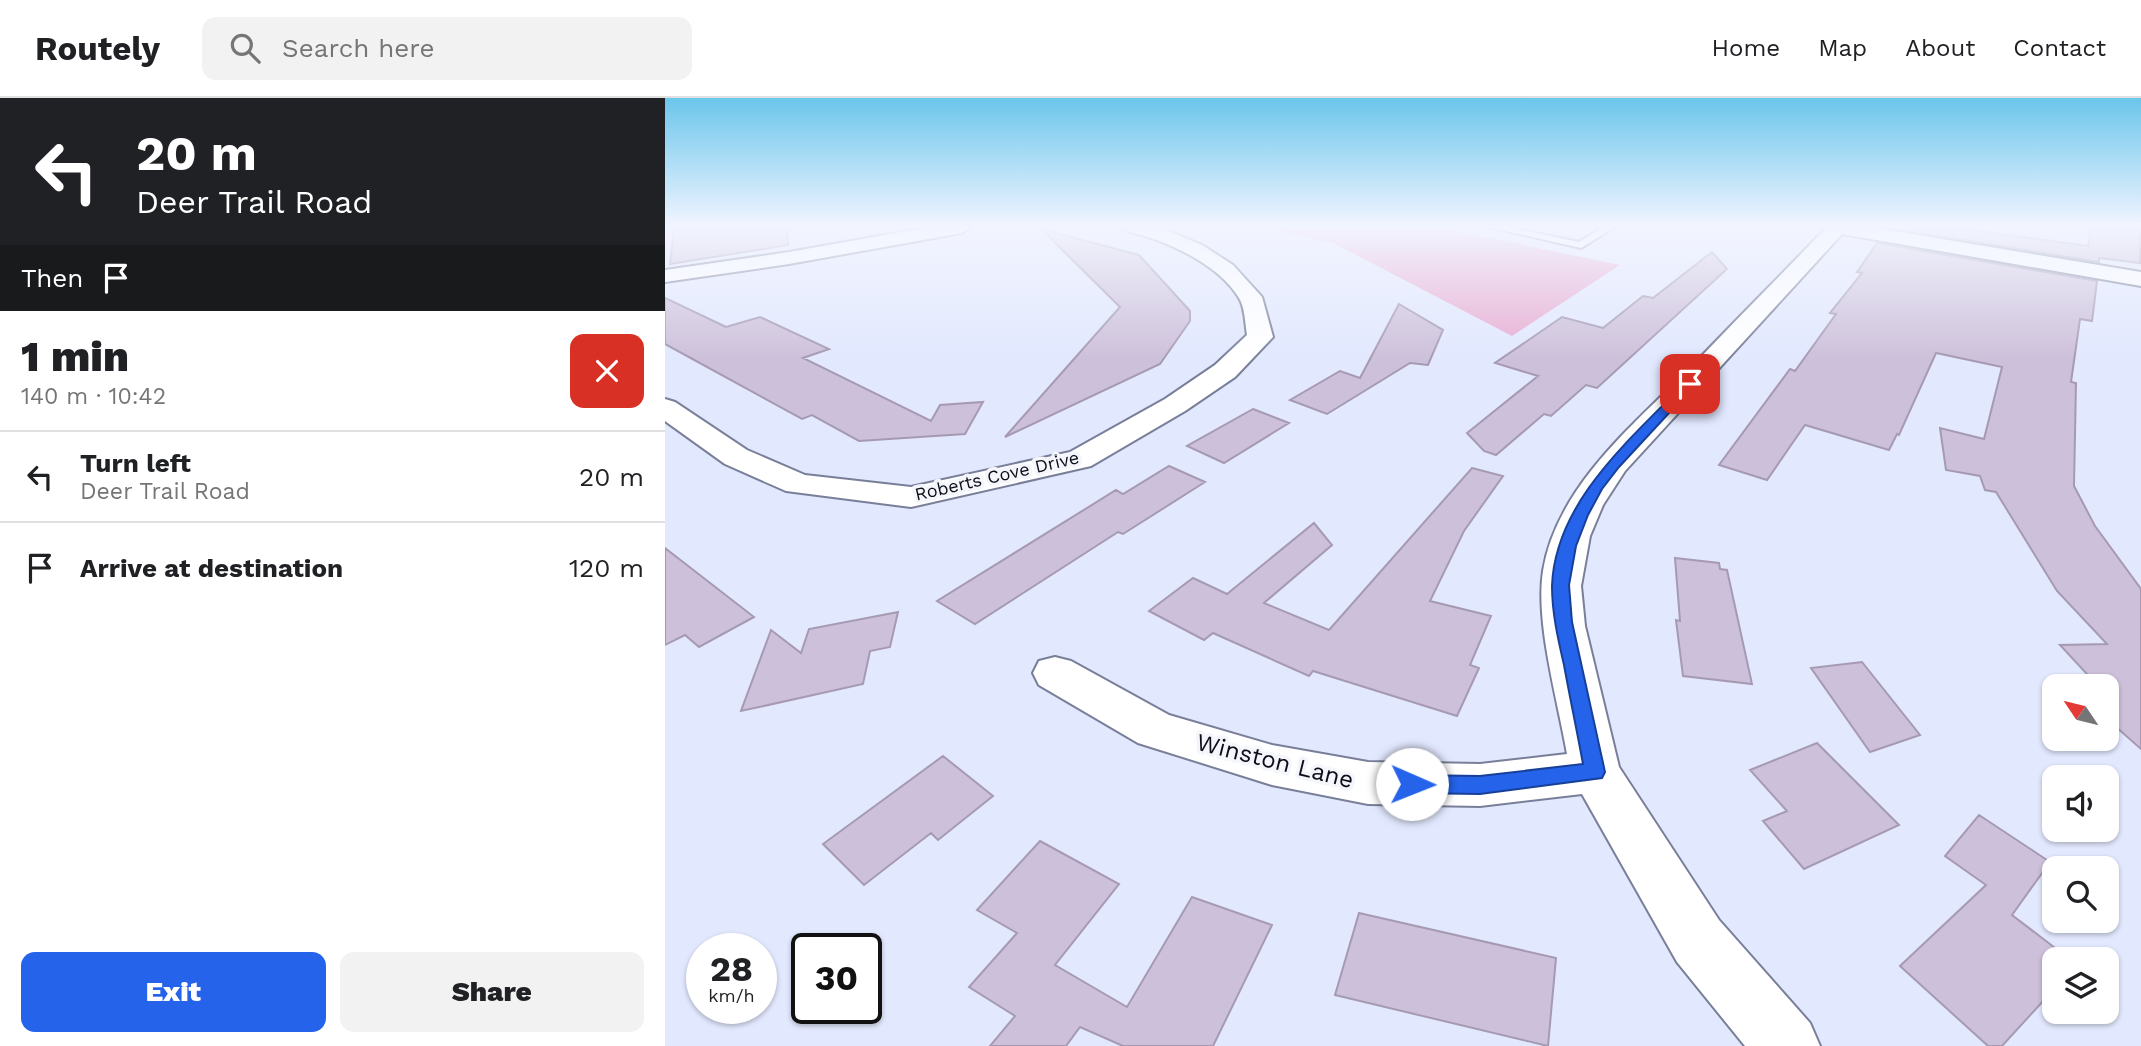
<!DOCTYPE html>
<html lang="en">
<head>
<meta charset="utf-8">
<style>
	body { margin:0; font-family:"Work Sans",sans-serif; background:#f2f2f2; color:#202124; height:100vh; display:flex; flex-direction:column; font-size:26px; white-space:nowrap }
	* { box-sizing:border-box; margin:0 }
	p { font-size:23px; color:#757577 }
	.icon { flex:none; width:38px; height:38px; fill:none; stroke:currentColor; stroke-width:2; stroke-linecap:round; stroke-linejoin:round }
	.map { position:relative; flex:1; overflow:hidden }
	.panel { display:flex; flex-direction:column; background:#fff; width:665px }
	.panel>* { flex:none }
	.top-card { background:#202124; color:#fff; overflow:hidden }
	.needle { width:46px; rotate:305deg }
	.tools { position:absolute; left:1377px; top:576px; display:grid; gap:14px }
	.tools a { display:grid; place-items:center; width:77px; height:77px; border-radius:14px; background:#fff; box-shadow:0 2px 5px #0004; font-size:35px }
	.speed { position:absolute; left:21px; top:835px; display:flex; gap:14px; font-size:35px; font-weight:700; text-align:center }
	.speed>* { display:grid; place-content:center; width:91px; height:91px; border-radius:50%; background:#fff; box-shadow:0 2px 5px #0004; line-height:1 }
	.speed small { font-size:18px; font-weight:400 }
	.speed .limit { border:4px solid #111; border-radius:10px; background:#fff; color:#111 }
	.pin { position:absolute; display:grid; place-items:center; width:60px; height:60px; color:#fff; margin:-30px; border-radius:14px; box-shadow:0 4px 10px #0006 }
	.me { position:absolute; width:77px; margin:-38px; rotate:91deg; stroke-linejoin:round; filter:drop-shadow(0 0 5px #0008) }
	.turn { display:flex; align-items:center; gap:24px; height:147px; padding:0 21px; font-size:32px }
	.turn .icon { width:91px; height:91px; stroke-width:2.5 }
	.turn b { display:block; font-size:49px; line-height:60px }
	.then { display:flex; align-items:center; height:66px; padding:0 21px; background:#0003; gap:14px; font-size:26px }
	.round { display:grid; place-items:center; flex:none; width:74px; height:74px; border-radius:14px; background:#f2f2f2 }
	.head { display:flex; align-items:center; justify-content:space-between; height:119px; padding:0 21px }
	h1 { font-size:42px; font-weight:800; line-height:52px }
	.primary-button { display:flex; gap:14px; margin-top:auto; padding:14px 21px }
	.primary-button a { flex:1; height:80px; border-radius:14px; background:#2563eb; color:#fff; font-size:28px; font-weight:800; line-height:80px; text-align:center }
	.primary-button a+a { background:#f2f2f2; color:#202124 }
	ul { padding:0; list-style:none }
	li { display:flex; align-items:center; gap:21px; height:91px; padding:0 21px; border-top:2px solid #e0e0e0 }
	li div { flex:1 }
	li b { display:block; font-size:26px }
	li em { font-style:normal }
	header { display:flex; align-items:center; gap:42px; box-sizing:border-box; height:98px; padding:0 35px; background:#fff; border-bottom:2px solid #e0e0e0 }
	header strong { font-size:33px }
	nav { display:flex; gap:38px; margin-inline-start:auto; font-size:24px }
	.search { width:490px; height:63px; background:#f2f2f2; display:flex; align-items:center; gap:18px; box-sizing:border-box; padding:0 24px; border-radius:14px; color:#757577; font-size:26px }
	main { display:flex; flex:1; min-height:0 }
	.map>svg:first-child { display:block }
	.green { fill:#e8acd1 }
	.building { fill:#cdc0da; stroke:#a69ab3; stroke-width:2 }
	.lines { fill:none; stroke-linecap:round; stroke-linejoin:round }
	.service-casing { stroke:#797f99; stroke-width:4 }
	.minor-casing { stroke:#797f99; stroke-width:4 }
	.service { fill:#fff; fill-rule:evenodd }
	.minor { fill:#fff; fill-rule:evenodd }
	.route { fill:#2563eb; stroke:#184099; stroke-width:2 }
	.labels { text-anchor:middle; stroke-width:7; stroke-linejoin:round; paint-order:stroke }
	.far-street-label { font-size:18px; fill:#0b0d17; stroke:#f4f6fb }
	.near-street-label { font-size:24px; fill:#0b0d17; stroke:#f4f6fb }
</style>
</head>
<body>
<header>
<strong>Routely</strong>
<div class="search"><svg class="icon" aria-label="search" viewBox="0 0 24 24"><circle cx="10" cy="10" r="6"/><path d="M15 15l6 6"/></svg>Search here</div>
<nav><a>Home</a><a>Map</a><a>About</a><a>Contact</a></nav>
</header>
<main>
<section class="panel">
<div class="top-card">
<div class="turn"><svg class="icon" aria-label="left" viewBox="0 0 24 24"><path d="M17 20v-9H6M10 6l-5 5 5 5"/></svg><div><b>20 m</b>Deer Trail Road</div></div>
<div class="then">Then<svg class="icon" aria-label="arrive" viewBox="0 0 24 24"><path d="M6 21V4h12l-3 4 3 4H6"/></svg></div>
</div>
<div class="head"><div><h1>1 min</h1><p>140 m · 10:42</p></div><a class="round" style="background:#d93025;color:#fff"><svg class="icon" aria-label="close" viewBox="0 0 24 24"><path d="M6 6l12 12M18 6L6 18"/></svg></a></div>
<ul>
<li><svg class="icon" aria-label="left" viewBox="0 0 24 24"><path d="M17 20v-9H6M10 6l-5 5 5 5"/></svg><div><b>Turn left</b><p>Deer Trail Road</p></div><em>20 m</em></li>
<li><svg class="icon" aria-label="arrive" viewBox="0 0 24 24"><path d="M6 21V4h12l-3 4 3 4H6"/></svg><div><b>Arrive at destination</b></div><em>120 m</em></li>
</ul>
<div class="primary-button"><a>Exit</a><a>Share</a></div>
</section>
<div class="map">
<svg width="1476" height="948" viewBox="0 0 1476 948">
	<rect width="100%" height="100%" fill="#e2e8fe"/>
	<path class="green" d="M595,129H773L955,167L847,238L668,145Z"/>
	<path class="building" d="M9,129H122L123,147L5,166Z
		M1284,129L1423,148L1426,129H1475V165L1434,160V164L1225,130Z
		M376,131L474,157L525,213V223L495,266L340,339L455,209Z
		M1212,145L1432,183L1427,223L1415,221L1406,284L1411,285L1409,388L1430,428L1476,491V651L1442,621V588H1433L1395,547L1442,546L1392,493L1331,394L1320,392L1315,378L1281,372L1275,330L1319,341L1337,269L1271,255L1234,337L1232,336L1224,352L1140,327L1102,382L1054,367L1125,271L1130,273L1171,216L1165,215L1197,175L1192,174Z
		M1047,154L1062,171L932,290L921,287L886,318L879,316L831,357L819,353L802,335L873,278L830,265L897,219L938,230L978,198L988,200Z
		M0,200L61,229L95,219L164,251L138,260L266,323L275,307L318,304L300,336L194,343L147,317L137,321L0,246Z
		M734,206L778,232L763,267L745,265L662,316L625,302L675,273L695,280Z
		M588,311L624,325L559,365L522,348Z
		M504,368L540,384L458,436L453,434L310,526L272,503L451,392L458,396Z
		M807,370L838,378L799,433L765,503L826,518L805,567L814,570L792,618L648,573L644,578L548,535L539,542L484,513L528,480L562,496L649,425L667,447L599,505L664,532Z
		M0,450L89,519L34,549L20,537L0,547Z
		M1010,460L1054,465L1055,471L1062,472L1087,586L1018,578L1011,522L1015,523Z
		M233,514L225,549L205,553L198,586L76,613L106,532L136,555L144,531Z
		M1197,564L1255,637L1205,654L1146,570Z
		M1152,645L1234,727L1139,771L1098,723L1122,713L1085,672Z
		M278,658L328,698L273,742L266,735L199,787L158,746Z
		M1314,717L1385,764L1347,817L1390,850V890L1337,948H1323L1235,868L1321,787L1280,758Z
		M375,743L454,786L390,867L462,909L527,799L607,827L548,948H458L415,929L401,948H325L350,918L304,889L352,835L312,812Z
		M694,815L891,860L883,948L670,897Z"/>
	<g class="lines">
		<defs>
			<path id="service" d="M824,129H842L914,144L935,131L933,129L948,130L916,150Z"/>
			<path id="minor" d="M265,129H306L297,135L124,166L0,184V172L124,154Z
				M460,129L496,130L537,147L568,167L597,199L608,239L570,279L520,313L426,368L246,409L121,393L60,366L0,323V301L10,304L82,352L140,377L246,389L405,354L500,301L550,267L582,237C580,226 580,209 574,200C553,165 500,142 462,133Z
				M1162,129H1205L1476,174V188L1177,136L960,373L938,407L925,438L916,488L920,528L954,669L1054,822L1145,925L1155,948H1080L1012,864L917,696L815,708L703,706L607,687L473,645L374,587L368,575L374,563L390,559L406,563L504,617L607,647L703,664L815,666L902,656C893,603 870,525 878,473C892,387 972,324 1029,266C1073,220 1118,175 1162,129Z"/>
		</defs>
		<use href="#service" class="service-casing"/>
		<use href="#minor" class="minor-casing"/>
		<use href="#service" class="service"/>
		<use href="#minor" class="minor"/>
	</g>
	<linearGradient id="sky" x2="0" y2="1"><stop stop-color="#6bc6ec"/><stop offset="0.49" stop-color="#f2f5ff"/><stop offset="1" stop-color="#f2f5ff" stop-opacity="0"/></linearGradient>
	<rect width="1476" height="262" fill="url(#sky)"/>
	<path class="route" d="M1021,284L1031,286L954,369L937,391L923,417L911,448L904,487L907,524L940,674L937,680L815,696L747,695L740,692L737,686L740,680L747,677L815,678L918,666C912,633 905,600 899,567C893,541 887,515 887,488C890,403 967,340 1021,284Z"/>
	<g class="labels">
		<g class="far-street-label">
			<text transform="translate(332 378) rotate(-13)" y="6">Roberts Cove Drive</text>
		</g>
		<g class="near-street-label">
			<text transform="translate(610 663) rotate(14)" y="8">Winston Lane</text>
		</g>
	</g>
</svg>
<div class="tools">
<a><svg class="needle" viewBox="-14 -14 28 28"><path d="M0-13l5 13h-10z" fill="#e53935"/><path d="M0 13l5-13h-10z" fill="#757577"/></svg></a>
<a><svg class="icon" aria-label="sound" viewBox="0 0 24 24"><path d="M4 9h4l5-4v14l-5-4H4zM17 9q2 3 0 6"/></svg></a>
<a><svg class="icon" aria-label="search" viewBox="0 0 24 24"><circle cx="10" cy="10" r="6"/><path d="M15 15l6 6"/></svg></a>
<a><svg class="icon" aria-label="layers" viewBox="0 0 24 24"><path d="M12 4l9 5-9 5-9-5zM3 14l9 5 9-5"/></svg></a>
</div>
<div class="speed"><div>28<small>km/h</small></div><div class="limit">30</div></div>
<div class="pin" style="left:1025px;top:286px;background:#d93025"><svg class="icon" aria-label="arrive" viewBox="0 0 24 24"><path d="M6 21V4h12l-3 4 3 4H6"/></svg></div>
<svg class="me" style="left:747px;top:686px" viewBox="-20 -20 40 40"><circle r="19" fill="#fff"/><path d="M0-13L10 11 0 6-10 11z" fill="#2563eb"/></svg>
</div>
</main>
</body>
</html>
